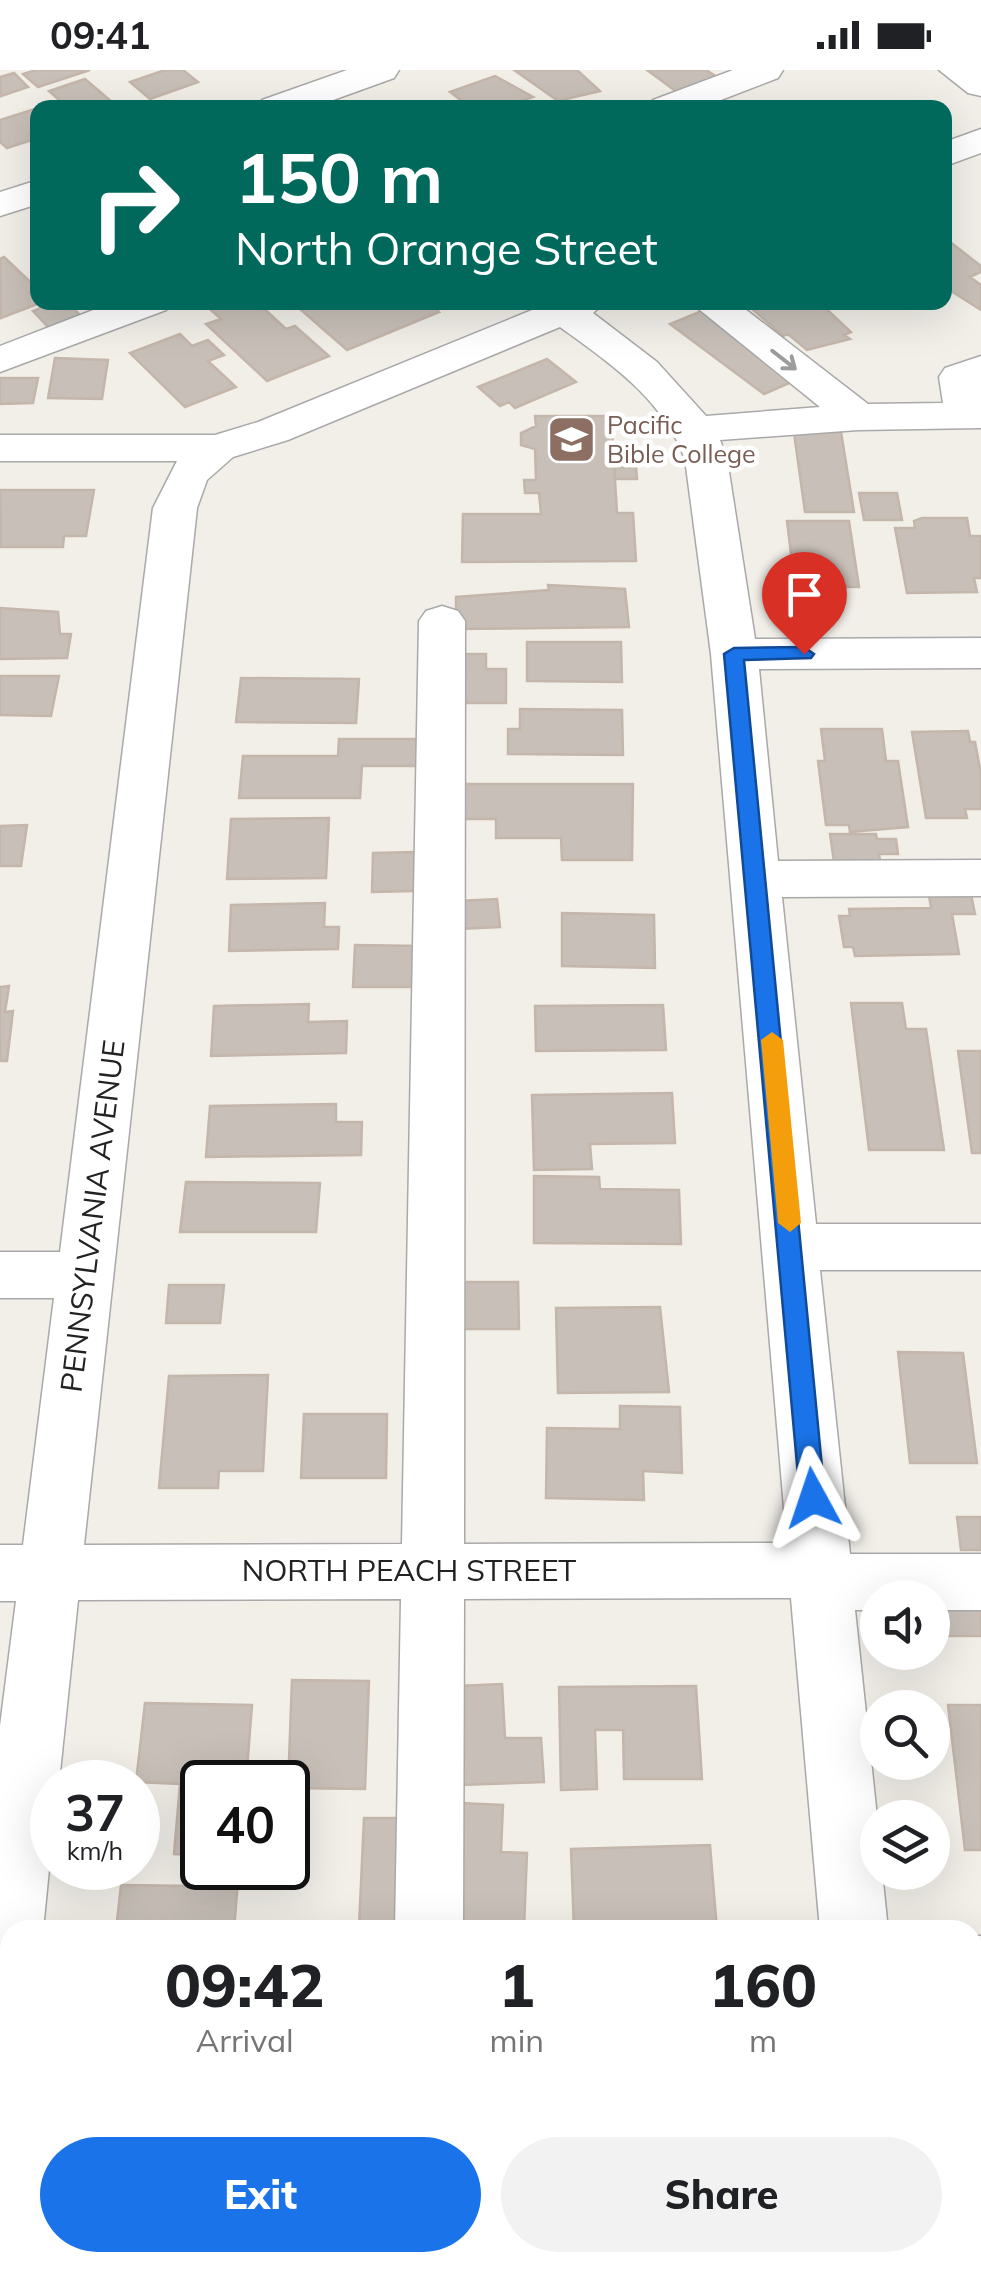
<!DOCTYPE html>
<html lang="en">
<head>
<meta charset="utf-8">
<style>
	body { margin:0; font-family:Mulish,sans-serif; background:#f2f2f2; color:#202124; height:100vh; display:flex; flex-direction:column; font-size:38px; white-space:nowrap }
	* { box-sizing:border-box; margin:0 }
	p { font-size:32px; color:#757577 }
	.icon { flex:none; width:55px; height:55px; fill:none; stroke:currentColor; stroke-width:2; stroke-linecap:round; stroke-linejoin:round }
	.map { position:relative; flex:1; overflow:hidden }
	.panel { position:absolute; left:0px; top:1850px; width:982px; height:352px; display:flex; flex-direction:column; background:#fff; border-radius:30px 30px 0 0; box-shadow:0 10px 40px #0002 }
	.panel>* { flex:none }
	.banner { position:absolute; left:30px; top:30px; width:922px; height:210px; border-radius:20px; box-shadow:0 10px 40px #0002; background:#00695c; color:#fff; overflow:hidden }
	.tools { position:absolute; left:860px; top:1510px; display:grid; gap:20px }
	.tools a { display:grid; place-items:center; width:90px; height:90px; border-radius:50%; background:#fff; box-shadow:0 10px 40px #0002; font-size:50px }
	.speed { position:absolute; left:30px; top:1690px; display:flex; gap:20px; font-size:50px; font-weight:700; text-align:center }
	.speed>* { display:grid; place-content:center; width:130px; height:130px; border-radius:50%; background:#fff; box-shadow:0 10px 40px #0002; line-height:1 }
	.speed small { font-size:25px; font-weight:400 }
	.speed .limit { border:5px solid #111; border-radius:15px; background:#fff; color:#111 }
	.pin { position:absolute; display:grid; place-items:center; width:85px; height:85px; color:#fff; margin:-102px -42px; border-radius:50% 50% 50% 0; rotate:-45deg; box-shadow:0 0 10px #0007 }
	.pin .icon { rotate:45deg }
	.me { position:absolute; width:110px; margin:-55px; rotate:355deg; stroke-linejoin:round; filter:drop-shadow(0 0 8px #0008) }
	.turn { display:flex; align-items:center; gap:35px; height:210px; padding:0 40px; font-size:45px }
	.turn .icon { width:130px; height:130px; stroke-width:2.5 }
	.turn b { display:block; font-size:70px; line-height:85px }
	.eta { display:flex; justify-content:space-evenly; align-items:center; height:170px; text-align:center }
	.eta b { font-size:60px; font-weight:800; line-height:70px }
	.button { display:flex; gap:20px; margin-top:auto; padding:20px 40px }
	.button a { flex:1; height:115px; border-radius:60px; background:#1a73e8; color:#fff; font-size:40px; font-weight:800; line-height:115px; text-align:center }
	.button a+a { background:#f2f2f2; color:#202124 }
	.status { display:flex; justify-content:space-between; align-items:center; height:70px; padding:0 50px; background:#fff; direction:ltr }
	.status svg { height:28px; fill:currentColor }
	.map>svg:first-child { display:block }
	.building { fill:#c7bfb8; stroke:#c4b6ab; stroke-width:2.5 }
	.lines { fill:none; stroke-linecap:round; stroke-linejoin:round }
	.minor-casing { stroke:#a9a9a9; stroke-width:3 }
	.minor { fill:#fff; fill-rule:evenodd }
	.oneway { stroke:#9c9c9c }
	.route { fill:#1a73e8; stroke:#114b97; stroke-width:2.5 }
	.slow { fill:#f59e0b }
	.labels { text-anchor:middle; stroke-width:9; stroke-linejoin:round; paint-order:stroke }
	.far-education-label { font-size:25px; fill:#785e54; stroke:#fff; text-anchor:start }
	.street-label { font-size:30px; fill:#222; stroke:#fff }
</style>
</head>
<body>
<div class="status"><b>09:41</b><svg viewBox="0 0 49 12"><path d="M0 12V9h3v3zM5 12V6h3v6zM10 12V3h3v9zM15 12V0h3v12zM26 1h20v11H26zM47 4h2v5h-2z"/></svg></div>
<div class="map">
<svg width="981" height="2201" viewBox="0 0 981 2201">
	<rect width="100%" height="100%" fill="#f2efe9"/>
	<path class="building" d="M36,0H90L38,17L23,4Z
		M165,0H183L198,12L150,29L130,12Z
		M514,0H577L600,21L558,31Z
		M647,0H706L717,7L677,22Z
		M14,3L28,17L1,26L0,7Z
		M495,6L533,27L515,33L521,38H471L450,22Z
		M85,9L119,38H68L49,21Z
		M38,38V62L30,65L35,69L7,78L0,72V50Z
		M945,168L981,196V202L970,207L981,215V240L945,217Z
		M4,187L38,219L29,223L40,233L1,248L0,189Z
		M56,232H67L81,246L49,258L33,241Z
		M202,232H257L286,259L295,256L329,286L267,311L206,254L221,249Z
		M292,232H361L367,238L380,232H428L439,242L347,280Z
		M744,232H819L851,262L844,265L850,269L807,280L788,264L783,266Z
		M709,238L801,308L764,324L670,254Z
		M180,264L192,276L208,270L224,285L208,291L236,317L185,337L130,283Z
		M55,288L108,290L102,329L48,328Z
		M547,289L576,312L515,338L509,332L500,336L478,317Z
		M0,308H38L33,333L0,334Z
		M535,346H611L617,443H633L636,491L462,492L463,444H541L539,423H525L524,410H536L535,379L521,375V363L536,356Z
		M841,362L854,442H805L794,363Z
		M615,397H636L637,409H615Z
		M0,420H94L86,466H64L63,477H1Z
		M859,423H897L902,450H864Z
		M922,448H967L970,466H981V508H974L977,522L907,523L895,458H915L914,451Z
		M787,451H849L859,517H795Z
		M548,515L625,519L629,557L456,559V527L549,520Z
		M0,538L58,542L60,564H71L67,588L0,589Z
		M527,572H621L622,612L527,611Z
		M463,584H486V599H506V633H462Z
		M0,606H59L51,646L0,645Z
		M241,608L359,609L356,653L236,652Z
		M520,639L622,640L623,685L508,684V659H520Z
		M821,659H882L886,691H898L908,757L850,762L849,755H826L818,691H825Z
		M968,661L970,672H975L981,704V739H965L967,748H926L912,662Z
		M339,669H421L420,696H362L360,728H239L243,686H338Z
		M461,714H633L632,790H562L561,768H496V749H460Z
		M329,748L326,808L227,809L231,749Z
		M27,755L21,796H0V756Z
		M830,764H876L877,769H896L898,784H879L880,791L834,792Z
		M416,782L415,821L372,822L373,783Z
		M928,819H970L975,844H952L959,884L855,886L853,877H844L839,846H850L849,839L931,838Z
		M497,829L500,857L459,859L458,831Z
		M325,833L324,857H339L338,879L229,881L231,835Z
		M562,843L654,845L655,898L562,896Z
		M355,875L420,876L419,917H353Z
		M9,916L5,942L13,941L7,991H0V917Z
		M851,933H902L906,959H926L944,1080H869Z
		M309,934L308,952L347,951L346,983L211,986L214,936Z
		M663,935L666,980L536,981L535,936Z
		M958,981H981V1083H972Z
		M672,1023L675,1073L590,1074L592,1099L534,1100L532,1025Z
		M336,1034V1052H362L361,1085L206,1087L210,1036Z
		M534,1106L599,1107L600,1119L679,1120L681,1174L534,1173Z
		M186,1112L320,1113L316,1162H180Z
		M462,1212H518L519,1259H463Z
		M169,1215H224L220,1253H166Z
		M660,1237L669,1322L558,1323L556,1238Z
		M898,1282L963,1283L977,1393H910Z
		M268,1305L263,1401H219L218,1418H159L169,1306Z
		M620,1336L680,1337L682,1403L643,1401L644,1430L546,1428L547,1358L620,1359Z
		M304,1344H387L386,1408H301Z
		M957,1447H981V1480H961Z
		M940,1528H981V1566H945Z
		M292,1610L369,1611L365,1719L288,1718Z
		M502,1614L505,1668H541L544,1712L460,1715L457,1616Z
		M696,1616L702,1709H624L623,1660H595L597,1719L561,1720L559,1617Z
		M145,1633L252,1635L246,1712H202V1798H239L234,1860H116L121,1815L198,1816L202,1785L174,1784L180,1714L136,1712Z
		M948,1635H981V1780H965Z
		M460,1733L503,1735L501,1782L527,1783L524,1858L455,1856Z
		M364,1748H405L403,1857H359Z
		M710,1775L717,1860H574L571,1779Z
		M110,2192H241V2201H110Z
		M535,2192H734L735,2201H535Z"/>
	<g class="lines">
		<defs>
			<path id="minor" d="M347,0H399L394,8L311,38H257L262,30Z
				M733,0H783L778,8L700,38H648L653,30Z
				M939,0H981V26L968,23Z
				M981,59V83L945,96V72Z
				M38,110V134L0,146V122Z
				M114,232H172L166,240L0,302V276Z
				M533,232H605L593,243L657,292L706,346L820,337L690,232H736L868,334L943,333L939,307L945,298L981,286V358L858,360L720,370L727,389L755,569L981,568V598L759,599L778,791L981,790V826L782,827L816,1154H981V1200H820L850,1484H981V1540H932V1528H878V1540H855L878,1756V1802H882L888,1860H820L791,1528L464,1529L463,1860H395L401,1529L78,1530L59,1712H52V1769L43,1860H10V1963L0,1967V1656L16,1531H0V1475H23L54,1228H0V1182H60L153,438L177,391H0V365H215L258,352L537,238ZM560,257C611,294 662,328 685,389L711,584L787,1473L464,1474L465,551L458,541L442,536L426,541L419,551L402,1474L84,1475L197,438L207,410L233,387L288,370Z
				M972,1866H981V1934H972Z
				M389,2192H463V2201H389Z
				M849,2192H923L924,2201H850Z"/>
		</defs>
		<use href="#minor" class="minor-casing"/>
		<use href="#minor" class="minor"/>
	</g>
	<defs><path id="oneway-shaft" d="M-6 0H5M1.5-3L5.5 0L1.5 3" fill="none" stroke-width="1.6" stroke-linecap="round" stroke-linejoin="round" transform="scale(2.5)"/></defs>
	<use class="oneway" href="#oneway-shaft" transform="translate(784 290) rotate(38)"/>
	<path class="route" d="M804,577L814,584L811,588L744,590L825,1428L813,1439L800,1428L724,584L734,578Z"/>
	<path class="slow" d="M772,962L783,970L801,1153L790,1162L778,1153L761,970Z"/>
	<defs>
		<symbol id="university-square" viewBox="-11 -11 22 22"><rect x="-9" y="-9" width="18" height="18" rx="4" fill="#8d6e63" stroke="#fff"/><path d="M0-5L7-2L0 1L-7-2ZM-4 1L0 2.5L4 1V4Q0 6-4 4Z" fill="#fff"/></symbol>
	</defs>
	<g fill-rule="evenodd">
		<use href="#university-square" x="544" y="342" width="55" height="55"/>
	</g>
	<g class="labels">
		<g class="far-education-label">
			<text x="607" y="364">Pacific<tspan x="607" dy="29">Bible College</tspan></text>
		</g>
		<g class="street-label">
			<text transform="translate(93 1146) rotate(-83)" y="10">PENNSYLVANIA AVENUE</text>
			<text x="409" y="1511">NORTH PEACH STREET</text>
		</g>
	</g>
</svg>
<div class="tools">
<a><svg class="icon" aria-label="sound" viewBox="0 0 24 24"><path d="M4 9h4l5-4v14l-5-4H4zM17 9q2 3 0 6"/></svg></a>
<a><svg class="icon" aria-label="search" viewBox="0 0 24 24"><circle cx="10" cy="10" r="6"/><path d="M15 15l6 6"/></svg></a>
<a><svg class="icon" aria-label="layers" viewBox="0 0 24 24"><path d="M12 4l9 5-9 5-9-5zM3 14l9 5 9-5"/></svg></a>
</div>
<div class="speed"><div>37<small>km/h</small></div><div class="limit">40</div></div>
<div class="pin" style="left:804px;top:584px;background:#d93025"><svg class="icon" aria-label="arrive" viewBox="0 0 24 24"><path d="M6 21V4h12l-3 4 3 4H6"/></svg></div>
<svg class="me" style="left:813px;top:1428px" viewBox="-20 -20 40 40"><path d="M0-17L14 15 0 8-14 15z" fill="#1a73e8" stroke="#fff" stroke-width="4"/></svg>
<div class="banner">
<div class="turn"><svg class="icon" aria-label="right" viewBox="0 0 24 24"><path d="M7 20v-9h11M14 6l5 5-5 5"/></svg><div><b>150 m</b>North Orange Street</div></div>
</div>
<section class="panel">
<div class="eta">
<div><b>09:42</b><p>Arrival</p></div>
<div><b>1</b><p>min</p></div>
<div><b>160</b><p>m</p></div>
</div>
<div class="button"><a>Exit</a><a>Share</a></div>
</section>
</div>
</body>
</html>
